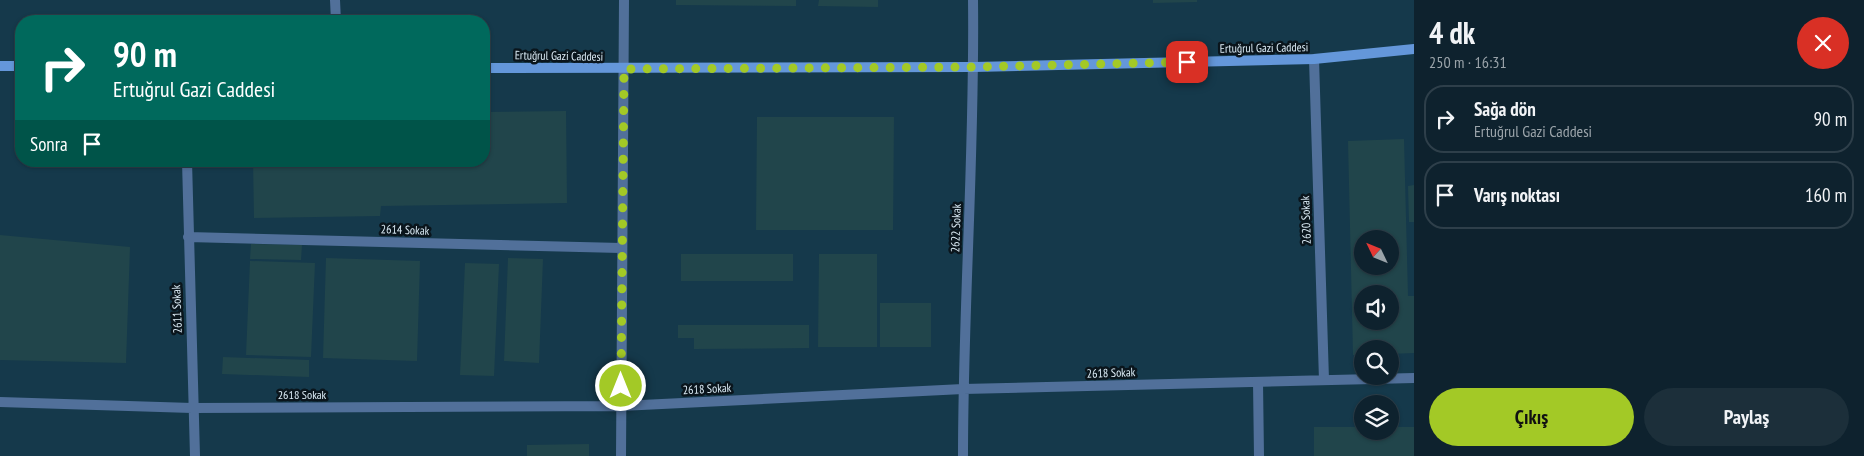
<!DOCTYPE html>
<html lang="tr">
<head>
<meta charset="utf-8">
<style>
	body { margin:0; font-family:"PT Sans Narrow",sans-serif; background:#1c2f3a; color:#f1f3f6; height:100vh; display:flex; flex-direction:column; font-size:19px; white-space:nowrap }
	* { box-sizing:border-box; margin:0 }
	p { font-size:16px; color:#9ba4aa }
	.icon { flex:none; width:28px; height:28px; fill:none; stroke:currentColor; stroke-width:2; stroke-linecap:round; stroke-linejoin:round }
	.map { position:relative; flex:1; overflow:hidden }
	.drawer { display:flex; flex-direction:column; background:#0e222e; width:450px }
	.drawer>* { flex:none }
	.guide { position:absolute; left:15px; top:15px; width:475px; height:152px; border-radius:20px; box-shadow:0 1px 4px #0004,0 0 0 1px #2e3f4a; background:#00695c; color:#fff; overflow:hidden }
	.needle { width:32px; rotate:313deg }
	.tools { position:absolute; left:1354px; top:230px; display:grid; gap:10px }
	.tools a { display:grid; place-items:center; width:45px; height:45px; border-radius:50%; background:#0e222e; box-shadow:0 1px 4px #0004,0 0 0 1px #2e3f4a; font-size:25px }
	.pin { position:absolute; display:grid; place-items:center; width:42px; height:42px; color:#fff; margin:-21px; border-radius:10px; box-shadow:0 2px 8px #0006 }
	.me { position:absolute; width:55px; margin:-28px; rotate:0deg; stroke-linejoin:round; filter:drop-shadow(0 0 4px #0008) }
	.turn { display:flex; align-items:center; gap:18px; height:105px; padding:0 15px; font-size:22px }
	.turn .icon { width:65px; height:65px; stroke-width:2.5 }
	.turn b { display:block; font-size:35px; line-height:42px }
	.then { display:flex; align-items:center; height:48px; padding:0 15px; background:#0003; gap:10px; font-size:19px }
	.round { display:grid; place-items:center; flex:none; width:52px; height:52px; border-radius:26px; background:#1c2f3a }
	.head { display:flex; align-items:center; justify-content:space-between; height:85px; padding:0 15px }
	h1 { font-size:30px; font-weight:800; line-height:38px }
	.action { display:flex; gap:10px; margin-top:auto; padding:10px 15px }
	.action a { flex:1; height:58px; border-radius:30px; background:#a3c926; color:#111; font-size:20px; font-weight:800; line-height:58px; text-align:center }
	.action a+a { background:#1c2f3a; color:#f1f3f6 }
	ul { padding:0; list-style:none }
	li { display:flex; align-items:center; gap:15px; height:68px; margin:0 10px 8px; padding:0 5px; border:2px solid #2e3f4a; border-radius:20px }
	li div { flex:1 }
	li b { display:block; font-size:19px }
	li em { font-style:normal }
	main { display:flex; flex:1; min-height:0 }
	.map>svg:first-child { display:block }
	.built { fill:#15394b; fill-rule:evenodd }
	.building { fill:#21454b; fill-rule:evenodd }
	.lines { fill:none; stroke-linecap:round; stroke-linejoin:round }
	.street { stroke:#51709a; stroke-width:10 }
	.secondary { stroke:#6497da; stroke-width:10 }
	.route { stroke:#a3c926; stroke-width:9; stroke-dasharray:0 16.2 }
	.labels { text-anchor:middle; stroke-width:5; stroke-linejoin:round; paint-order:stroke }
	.street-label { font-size:12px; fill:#dcecf6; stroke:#0a151c }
</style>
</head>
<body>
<main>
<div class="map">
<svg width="1414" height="456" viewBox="0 0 1414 456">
	<rect width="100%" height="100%" fill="#132e3d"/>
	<path class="built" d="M0,0H1414V456H0ZM21,21H484V161H21ZM1362,239H1390V266H1362ZM1362,294H1390V321H1362ZM1362,349H1390V376H1362ZM1362,404H1390V431H1362Z"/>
	<path class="building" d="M676,0H796V6L676,5Z
		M819,0H878V7L818,6Z
		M1153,0H1197V2L1153,3Z
		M566,111L567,203L381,206L380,216L254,218L253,161H484V112Z
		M757,117H894L893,230H756Z
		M1404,139L1408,296H1414V353L1390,354V349H1362V355H1353L1348,141ZM1362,239H1390V266H1362ZM1362,294H1390V321H1362Z
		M1414,185V222H1409L1408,186Z
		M0,235L130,247L126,363L0,360Z
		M251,244L302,245L301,260L250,259Z
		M681,254H793V281H681Z
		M819,254H877V347H818Z
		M326,258L420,261L417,361L323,358Z
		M508,258L543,259L539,363L504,361Z
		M250,261L315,263L311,357L246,355Z
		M465,263L499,264L494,376L460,375Z
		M880,303H931V347H880Z
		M678,325H809V348L694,349V338H678Z
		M223,357L309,360V377L222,374Z
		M1314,427H1362V431H1390V427H1414V456H1314Z
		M589,444V456H527V445Z"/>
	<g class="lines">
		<path class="street" d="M335,0L336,21
			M1314,59L1324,380
			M187,161L195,456
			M188,237L621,248
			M1258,382L1259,456
			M0,402L192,408L621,406L963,389L1414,378
			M621,456L624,0
			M963,456C963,304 975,152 973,0"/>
		<path class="secondary" d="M0,66H21
			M484,68L974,67L1314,59L1414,49"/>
	</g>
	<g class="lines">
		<path class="route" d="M621,386L624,69L974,67L1187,62"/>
	</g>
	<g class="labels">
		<g class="street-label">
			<text transform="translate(1264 48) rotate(-1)" y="4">Ertuğrul Gazi Caddesi</text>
			<text transform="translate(559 56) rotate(1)" y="4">Ertuğrul Gazi Caddesi</text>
			<text transform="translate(1306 220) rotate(-92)" y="4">2620 Sokak</text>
			<text transform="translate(956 228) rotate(-88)" y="4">2622 Sokak</text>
			<text transform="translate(405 230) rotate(2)" y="4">2614 Sokak</text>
			<text transform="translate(177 309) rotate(-92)" y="4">2611 Sokak</text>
			<text transform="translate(1111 373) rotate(-2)" y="4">2618 Sokak</text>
			<text transform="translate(707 389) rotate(-3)" y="4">2618 Sokak</text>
			<text x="302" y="399">2618 Sokak</text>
		</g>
	</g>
</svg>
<div class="tools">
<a><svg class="needle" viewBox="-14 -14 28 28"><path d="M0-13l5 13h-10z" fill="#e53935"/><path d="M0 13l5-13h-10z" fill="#9ba4aa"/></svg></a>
<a><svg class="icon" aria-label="sound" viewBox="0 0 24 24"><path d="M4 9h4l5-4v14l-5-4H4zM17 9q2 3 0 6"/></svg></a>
<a><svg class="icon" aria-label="search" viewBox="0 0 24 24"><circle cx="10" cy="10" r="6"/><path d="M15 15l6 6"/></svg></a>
<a><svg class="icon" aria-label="layers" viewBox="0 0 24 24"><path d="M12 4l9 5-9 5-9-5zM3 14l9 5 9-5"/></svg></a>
</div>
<div class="pin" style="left:1187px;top:62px;background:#d93025"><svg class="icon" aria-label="arrive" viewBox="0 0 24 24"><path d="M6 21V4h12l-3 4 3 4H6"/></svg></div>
<svg class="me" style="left:621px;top:386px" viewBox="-20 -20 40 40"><circle r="17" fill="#a3c926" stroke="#fff" stroke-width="3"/><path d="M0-11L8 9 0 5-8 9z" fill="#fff"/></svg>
<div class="guide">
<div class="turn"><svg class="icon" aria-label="right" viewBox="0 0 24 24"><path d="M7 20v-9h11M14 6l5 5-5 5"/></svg><div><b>90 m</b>Ertuğrul Gazi Caddesi</div></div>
<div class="then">Sonra<svg class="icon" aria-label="arrive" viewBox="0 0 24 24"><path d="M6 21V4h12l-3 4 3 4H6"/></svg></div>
</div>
</div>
<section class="drawer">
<div class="head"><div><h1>4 dk</h1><p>250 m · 16:31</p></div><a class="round" style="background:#d93025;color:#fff"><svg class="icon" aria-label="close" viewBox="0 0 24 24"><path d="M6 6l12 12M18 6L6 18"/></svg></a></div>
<ul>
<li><svg class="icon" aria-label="right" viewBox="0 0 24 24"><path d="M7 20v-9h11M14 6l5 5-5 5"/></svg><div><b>Sağa dön</b><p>Ertuğrul Gazi Caddesi</p></div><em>90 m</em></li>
<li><svg class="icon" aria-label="arrive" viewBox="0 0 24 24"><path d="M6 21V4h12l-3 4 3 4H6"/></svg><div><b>Varış noktası</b></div><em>160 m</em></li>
</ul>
<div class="action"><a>Çıkış</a><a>Paylaş</a></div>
</section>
</main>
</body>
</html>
